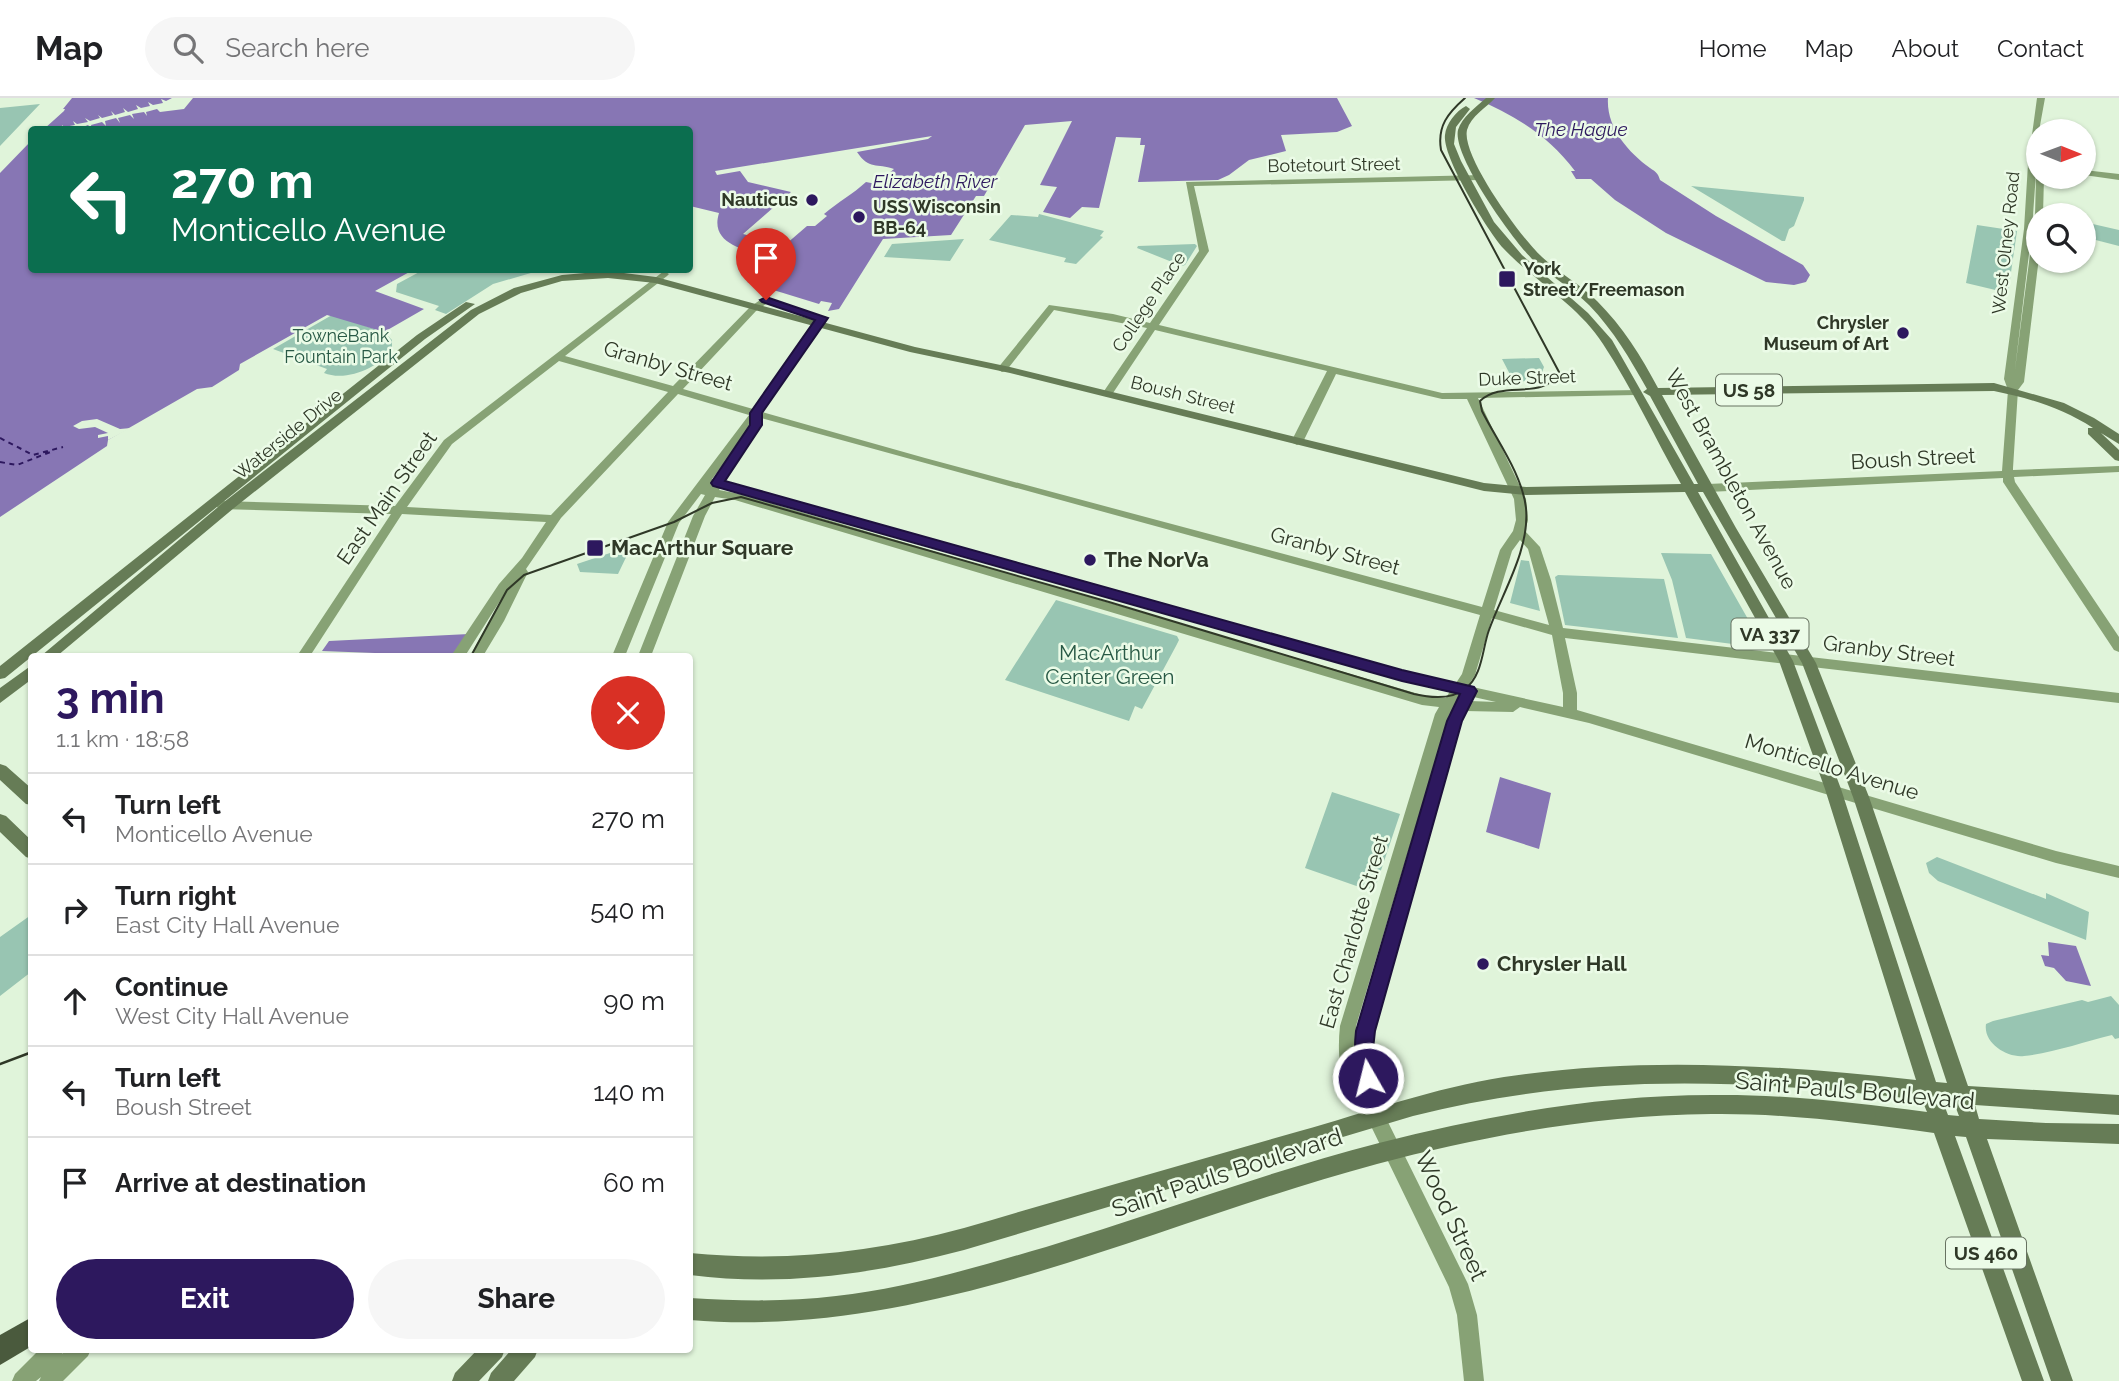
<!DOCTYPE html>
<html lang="en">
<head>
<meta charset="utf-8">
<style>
	body { margin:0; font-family:Raleway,sans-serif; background:#f6f6f6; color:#202124; height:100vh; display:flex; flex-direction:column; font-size:26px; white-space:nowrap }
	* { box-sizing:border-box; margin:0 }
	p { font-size:23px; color:#757577 }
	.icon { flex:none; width:38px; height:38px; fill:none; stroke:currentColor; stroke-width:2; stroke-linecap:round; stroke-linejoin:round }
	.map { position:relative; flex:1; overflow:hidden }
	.details { position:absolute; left:28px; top:555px; width:665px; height:700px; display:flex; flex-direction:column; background:#fff; border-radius:7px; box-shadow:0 2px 5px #0004 }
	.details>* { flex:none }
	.banner { position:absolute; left:28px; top:28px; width:665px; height:147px; border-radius:7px; box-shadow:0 2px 5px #0004; background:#0b6e4f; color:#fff; overflow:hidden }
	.needle { width:46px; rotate:91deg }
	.tools { position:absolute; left:2026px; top:21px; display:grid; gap:14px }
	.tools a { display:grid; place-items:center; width:70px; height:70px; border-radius:50%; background:#fff; box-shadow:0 2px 5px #0004; font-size:35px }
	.pin { position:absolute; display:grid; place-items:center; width:60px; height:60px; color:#fff; margin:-72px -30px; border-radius:50% 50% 50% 0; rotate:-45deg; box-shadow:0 0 7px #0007 }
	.pin .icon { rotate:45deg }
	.me { position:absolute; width:77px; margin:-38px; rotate:352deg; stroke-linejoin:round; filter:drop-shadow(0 0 5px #0008) }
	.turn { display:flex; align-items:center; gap:24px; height:147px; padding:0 28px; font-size:32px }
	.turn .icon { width:91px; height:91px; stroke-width:2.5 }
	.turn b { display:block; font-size:49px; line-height:60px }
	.round { display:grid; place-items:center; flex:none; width:74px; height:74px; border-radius:37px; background:#f6f6f6 }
	.headline { display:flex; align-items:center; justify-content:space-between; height:119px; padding:0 28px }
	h1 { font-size:42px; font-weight:700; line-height:52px; color:#2d185e }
	.button { display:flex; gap:14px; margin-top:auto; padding:14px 28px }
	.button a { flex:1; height:80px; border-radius:42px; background:#2d185e; color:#fff; font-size:28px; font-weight:700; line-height:80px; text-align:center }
	.button a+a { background:#f6f6f6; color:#202124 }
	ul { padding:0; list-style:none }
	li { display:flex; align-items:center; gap:21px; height:91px; padding:0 28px; border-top:2px solid #e0e0e0 }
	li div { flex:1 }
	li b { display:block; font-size:26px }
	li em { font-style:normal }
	header { display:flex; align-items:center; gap:42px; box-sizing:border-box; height:98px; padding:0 35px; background:#fff; border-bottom:2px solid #e0e0e0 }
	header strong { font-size:33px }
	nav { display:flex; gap:38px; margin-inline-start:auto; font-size:24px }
	.search { width:490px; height:63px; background:#f6f6f6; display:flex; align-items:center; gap:18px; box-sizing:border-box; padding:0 24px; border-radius:38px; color:#757577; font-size:26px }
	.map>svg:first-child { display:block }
	.green { fill:#98c5b2 }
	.water { fill:#8776b4 }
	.pier { fill:#e0f4da }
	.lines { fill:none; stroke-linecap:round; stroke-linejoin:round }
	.ferry { stroke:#2d185e; stroke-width:2; stroke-dasharray:5 4.5; stroke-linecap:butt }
	.secondary { fill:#87a275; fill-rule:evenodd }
	.primary { fill:#667c56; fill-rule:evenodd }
	.highway { fill:#4a5a3d; fill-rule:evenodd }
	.tram-far1 { stroke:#2f3827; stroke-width:2 }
	.tram { stroke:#2f3827; stroke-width:2.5 }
	.route { fill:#2d185e; stroke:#1d103d; stroke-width:2 }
	.poi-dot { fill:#2d185e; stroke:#ebfbe7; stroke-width:2.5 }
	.labels { text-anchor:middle; stroke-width:5; stroke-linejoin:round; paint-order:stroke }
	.far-street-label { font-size:18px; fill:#2f3827; stroke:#ebfbe7 }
	.far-poi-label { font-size:18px; font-weight:bold; fill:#2f3827; stroke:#ebfbe7; text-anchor:end }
	.far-park-label { font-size:18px; fill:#285945; stroke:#ebfbe7 }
	.far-water-label { font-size:19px; font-style:italic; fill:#2d185e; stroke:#ebfbe7 }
	.shield { fill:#ebfbe7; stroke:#677261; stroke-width:2 }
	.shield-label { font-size:19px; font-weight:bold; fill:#2f3827 }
	.street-label { font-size:21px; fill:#2f3827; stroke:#ebfbe7 }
	.poi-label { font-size:21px; font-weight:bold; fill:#2f3827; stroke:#ebfbe7; text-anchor:start }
	.park-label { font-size:21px; fill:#285945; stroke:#ebfbe7 }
	.near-street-label { font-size:24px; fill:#2f3827; stroke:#ebfbe7 }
</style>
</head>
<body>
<header>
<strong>Map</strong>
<div class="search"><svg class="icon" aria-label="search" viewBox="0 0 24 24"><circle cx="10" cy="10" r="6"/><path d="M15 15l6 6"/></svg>Search here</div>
<nav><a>Home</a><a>Map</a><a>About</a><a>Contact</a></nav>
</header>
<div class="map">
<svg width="2119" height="1283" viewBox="0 0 2119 1283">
	<rect width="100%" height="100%" fill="#e0f4da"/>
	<path class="green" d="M40,6L0,48V10Z
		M1691,88L1804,99V102L1794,128L1789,131L1785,143H1782Z
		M1039,116L1104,133L1100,138L1103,139L1076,166L1064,164L1066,160L989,142L1011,117L1038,119Z
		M2084,124L2119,132V148L2084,139Z
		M1977,127L2017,133L2008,195L1966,185Z
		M964,141L950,163L884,159L892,146Z
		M1195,146L1197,148L1185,167L1182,168L1137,150L1138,148Z
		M423,172H541L493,186L446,216L435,212L439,208L396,194L397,186Z
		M332,217L384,234L392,242V251C379,270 346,284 324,275L327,271L273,251Z
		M1539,260L1544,269L1541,277L1527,283L1514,284L1502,261Z
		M628,449H631L618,476L580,474L577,466Z
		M1661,455L1711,456L1761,544L1756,549L1686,540L1672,482Z
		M1521,462L1529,463L1540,513L1510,505Z
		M1558,477L1664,481L1678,540L1565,527L1555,479Z
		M1056,502L1177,538L1179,542L1176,548L1142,611L1135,608L1129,623L1005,582Z
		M1332,694L1400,716L1375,790L1365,791L1305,770Z
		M1937,759L2046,801V795L2089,814L2086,842L1938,783L1929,775L1926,765Z
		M31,817V874L0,898V839Z
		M2111,898L2119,907V940L2115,941L2112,937C2083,944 2053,955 2024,958C2007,960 1983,945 1986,926L1993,923L2082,902L2088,904Z"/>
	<path class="water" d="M72,0H1337L1352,28L1337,34L1281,37L1286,53L1249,62L1229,77L1218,82L1138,84L1145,47H1140L1141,40L1116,39L1099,110L1082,109L1070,120L1043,114L1057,89L1040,87L1072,23L1025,27L984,98H976L951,137L883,141L839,211L828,213L832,205L821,203L819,206L747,184L775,161L771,159L807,128H815L827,118L824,116C838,104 853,96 866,84L876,86L894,71C877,65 869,72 857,54L928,41L932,38L715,73L717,77L740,73L748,84L791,94L743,136L777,145L763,157C740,151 710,144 719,115L690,108V32L44,31L64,13L65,11H63Z
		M1474,0H1608C1606,29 1628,54 1650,70C1656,74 1658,75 1660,82L1716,118L1803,167L1810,177L1806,184L1794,187L1766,184L1666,135L1615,102L1591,81H1576L1571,73H1575C1548,37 1514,17 1474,0Z
		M31,43L32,172H413L375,193L424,211L384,234L327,217L240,266L239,272L212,289L197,291L108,342L107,348L0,419V75Z
		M469,536L454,558L322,553L329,543Z
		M1500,679L1551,695L1539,751L1486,734Z
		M2048,844L2076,848L2091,888L2066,883L2054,870L2045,868L2041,857L2049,858Z"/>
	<path class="pier" d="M172,0H193L184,11L160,14L157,11L146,14L147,18L144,14L132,16L134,21L130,17L118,20L120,25L116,20L105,23L106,28L102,24L91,27L92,31L88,27L78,31H55L62,30V27L64,29L75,27L73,23L77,26L88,24L85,20L90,23L100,20L98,17L102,20L113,17L111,13L115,17L125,14L123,10L128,14L138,11L136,7L141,10L150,8L148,4L153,7L163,5L161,1L166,3Z
		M97,321L120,331L131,330L108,342V338L98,340V337L108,335L95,329L79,331L73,328L82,323Z"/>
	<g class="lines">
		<path class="ferry" d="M0,340L33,357L63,349
			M0,364L17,367L53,353"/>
		<path class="secondary" d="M2037,0H2045L2039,33L2032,131L2015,271L2035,118L2036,79L2039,77V79H2044L2043,117H2039V159L2024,284L2018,292L2013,370V372L2119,368V374L2014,379L2015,384L2119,539V554L2114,552L2003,384V380L1708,394L1702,390L1708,386L2002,373L2008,292L2004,281L2024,131L2028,66Z
			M2084,72L2119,76V82L2084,77Z
			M1482,77V81L1479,82L1194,88L1209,153L1159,227L1442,295L1640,292V296L1636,297L1478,300L1526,401L1528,422L1525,433L1540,449L1551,482L1563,530L2119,595V605L1565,540L1577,595V612L2056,753L2119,768V780L2056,765L1589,625L1520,609L1513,614L1465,613L1373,933V960L1385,1018L1468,1186L1477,1217L1484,1283H1464L1457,1217L1449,1189L1370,1026C1342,999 1336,965 1340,928L1435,616L1439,609L1422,607L735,402L715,399L705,418L651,558H638L693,418L705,397L701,396L679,425L625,558H612L668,424L749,317L678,296L561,420L526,471L528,474L504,523L483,558H470L505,495L465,558H451L499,486L522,460L546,424L402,416L310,558H297L391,416L220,411L214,407L220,403L395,408L444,342L664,173L669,176L667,178L565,258L673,288L750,209L763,200H769V204L756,213L683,291L753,311L819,218H825L827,220L762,314L925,360L1482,509L1500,452L1513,433L1516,422L1514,401L1467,301H1442L1336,276L1303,344L1297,347L1291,344L1327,273L1155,232L1111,298L1107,299L1102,296L1147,230L1054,212L1006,273L1002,274L997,271L1049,207L1113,216L1150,225L1199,153L1186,84ZM559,263L668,294L551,417L407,409L452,346ZM761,320L1480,517L1462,576L1456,585L1413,575L725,383L761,327ZM735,351L715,381H712ZM721,389L1413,585L1450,593L1446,600L1422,597L740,396L719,392ZM1520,442L1528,451L1549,527L1494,512L1512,453ZM1492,520L1552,537L1563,595V609L1468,588L1475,577ZM1469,598L1496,604L1470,603ZM1452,612L1357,933L1356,957V928L1449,617Z
			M40,1251H64L62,1256L67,1251H91L88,1258L63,1283H39L41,1279L36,1283H12L15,1276Z"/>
		<path class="primary" d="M1486,0H1495C1486,10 1471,18 1467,32C1461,58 1522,141 1542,159C1559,175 1580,186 1597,203C1623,229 1641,258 1658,290L1994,285L2064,305L2094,320L2119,336V346L2101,335L2119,352V363L2115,362L2088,336V330H2093C2062,310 2029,300 1994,293L1662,297L1736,430L1816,565L1869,699L1968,988L2119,997V1017L1975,1007L1979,1021L2046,1025L2119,1026V1046L1987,1041L2073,1283H2051L1966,1039L1955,1038L2044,1283H2022L1934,1035C1860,1025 1786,1015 1711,1016C1599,1017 1485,1037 1377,1066C1152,1126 926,1242 690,1222V1200C739,1203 787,1204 836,1198C907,1190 977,1169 1046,1149C1157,1115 1267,1074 1379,1045C1488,1017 1600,997 1712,997C1784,996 1855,1005 1927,1014L1922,1002C1747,981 1586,974 1413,1018L964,1152C874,1176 783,1189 690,1177V1155C784,1164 873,1155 964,1130C1076,1097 1188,1065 1300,1033C1368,1014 1434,990 1504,979C1642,958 1778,967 1916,982L1825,691L1779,563L1685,394L1526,397L1484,393L1010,275L910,254L655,185L608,180L562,183L521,195L479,216L234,410L57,558H41L224,404L471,212L514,190L562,177L608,173L656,179L915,249L1010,269L1484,385L1526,389L1681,386C1655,340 1632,290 1603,246C1578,207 1534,183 1503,150C1488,133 1442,59 1445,37C1446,26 1456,13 1466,8L1470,11L1456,29L1454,46L1461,63L1494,124L1522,157L1588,215L1612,242L1694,386H1698L1650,298L1643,294L1647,291C1630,261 1614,233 1589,207C1573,191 1552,179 1535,164C1515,145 1452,58 1458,32C1462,19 1476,9 1486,0ZM1698,394H1703L1802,565L1853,699L1947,985L1936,984L1841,691L1793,563ZM1943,1004L1954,1005L1959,1018L1948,1017Z
			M466,204L475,206L425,241L5,580L0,581V568L417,237Z
			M32,567V581L0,605V590Z
			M0,666L6,668L32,691V707L26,706L0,682Z
			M0,716L6,718L32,743V761L26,759L0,734Z
			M478,1251H505L502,1259L479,1283H452L455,1275Z
			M512,1251H538L535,1259L514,1283H488L491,1275Z"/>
		<path class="highway" d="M32,1219V1248L0,1267V1237Z"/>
		<path class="tram-far1" d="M471,558L507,492L524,477L674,424L712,405L741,399L1109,504L1414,596C1431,600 1451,602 1465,591C1483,577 1482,551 1489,532C1502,495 1530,452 1526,410C1522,376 1497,343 1482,313L1480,303C1503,281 1543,304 1559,274L1441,52C1437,28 1448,15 1465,0"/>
		<path class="tram" d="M0,966L32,954"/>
	</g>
	<path class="route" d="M766,199L828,220L762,315V327L725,383L1402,572L1474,589L1477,593L1462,623L1375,933L1373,951L1378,980L1375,986L1368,989L1361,986C1354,969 1354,951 1356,933L1447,623L1460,596L1402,583L713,388L711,385L750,327V315L815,222L762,204L760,202Z"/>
	<g class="poi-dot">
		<circle cx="812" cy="102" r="7"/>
		<circle cx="859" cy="119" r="7"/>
		<rect x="1498" y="172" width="18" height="18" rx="3.5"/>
		<circle cx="1903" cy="235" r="7"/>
		<rect x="586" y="441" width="18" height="18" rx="3.5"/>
		<circle cx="1090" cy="462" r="7"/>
		<circle cx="1483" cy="866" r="7"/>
	</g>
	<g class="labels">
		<g class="far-street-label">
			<text transform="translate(1334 67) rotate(-1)" y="6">Botetourt Street</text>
			<text transform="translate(2006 145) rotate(-84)" y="6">West Olney Road</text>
			<text transform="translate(1149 204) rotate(-56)" y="6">College Place</text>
			<text transform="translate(1527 280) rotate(-2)" y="6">Duke Street</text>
			<text transform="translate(1183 297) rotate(14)" y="6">Boush Street</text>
			<text transform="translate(288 336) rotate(-39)" y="6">Waterside Drive</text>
		</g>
		<g class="far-poi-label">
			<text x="798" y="108">Nauticus</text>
			<text x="873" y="115" text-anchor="start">USS Wisconsin<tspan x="873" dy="21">BB-64</tspan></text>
			<text x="1523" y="177" text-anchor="start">York<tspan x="1523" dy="21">Street/Freemason</tspan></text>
			<text x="1889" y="231">Chrysler<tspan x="1889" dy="21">Museum of Art</tspan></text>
		</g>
		<g class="far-park-label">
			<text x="341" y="244">TowneBank<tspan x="341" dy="21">Fountain Park</tspan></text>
		</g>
		<g class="far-water-label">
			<text x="1581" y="38">The Hague</text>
			<text x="935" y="90">Elizabeth River</text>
		</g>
		<g class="shield">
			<rect x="1716" y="276.5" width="66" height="31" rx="5"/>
			<rect x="1731.5" y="520.5" width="77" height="31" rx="5"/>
			<rect x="1946" y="1139.5" width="80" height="31" rx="5"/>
		</g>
		<g class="shield-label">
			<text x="1749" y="299">US 58</text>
			<text x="1770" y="543">VA 337</text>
			<text x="1986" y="1162">US 460</text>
		</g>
		<g class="street-label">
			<text transform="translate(668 268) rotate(16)" y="7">Granby Street</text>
			<text transform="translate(1913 361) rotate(-3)" y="7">Boush Street</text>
			<text transform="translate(1731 381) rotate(61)" y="7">West Brambleton Avenue</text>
			<text transform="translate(387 400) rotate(-55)" y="7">East Main Street</text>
			<text transform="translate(1335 453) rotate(15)" y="7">Granby Street</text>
			<text transform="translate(1889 553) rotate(7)" y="7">Granby Street</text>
			<text transform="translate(1832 669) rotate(17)" y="7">Monticello Avenue</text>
			<text transform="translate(1354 834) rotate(-74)" y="7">East Charlotte Street</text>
		</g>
		<g class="poi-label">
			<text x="611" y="457">MacArthur Square</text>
			<text x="1104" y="469">The NorVa</text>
			<text x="1497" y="873">Chrysler Hall</text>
		</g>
		<g class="park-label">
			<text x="1110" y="562">MacArthur<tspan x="1110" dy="24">Center Green</tspan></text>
		</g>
		<g class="near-street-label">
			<text transform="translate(1855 993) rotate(5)" y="8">Saint Pauls Boulevard</text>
			<text transform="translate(1227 1075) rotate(-18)" y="8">Saint Pauls Boulevard</text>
			<text transform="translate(1451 1118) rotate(65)" y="8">Wood Street</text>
		</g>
	</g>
</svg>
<div class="tools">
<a><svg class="needle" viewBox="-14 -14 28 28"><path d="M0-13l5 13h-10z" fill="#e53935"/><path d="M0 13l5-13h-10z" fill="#757577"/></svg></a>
<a><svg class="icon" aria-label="search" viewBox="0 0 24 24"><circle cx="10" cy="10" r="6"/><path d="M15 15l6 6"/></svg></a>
</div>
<div class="pin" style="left:766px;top:202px;background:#d93025"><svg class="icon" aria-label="arrive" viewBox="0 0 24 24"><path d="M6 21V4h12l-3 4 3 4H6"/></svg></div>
<svg class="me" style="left:1368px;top:980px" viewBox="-20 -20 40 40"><circle r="17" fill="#2d185e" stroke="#fff" stroke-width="3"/><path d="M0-11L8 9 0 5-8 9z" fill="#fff"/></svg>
<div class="banner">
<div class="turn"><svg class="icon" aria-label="left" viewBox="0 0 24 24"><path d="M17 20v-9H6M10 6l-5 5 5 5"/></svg><div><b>270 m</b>Monticello Avenue</div></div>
</div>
<section class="details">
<div class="headline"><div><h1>3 min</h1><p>1.1 km · 18:58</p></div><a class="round" style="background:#d93025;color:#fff"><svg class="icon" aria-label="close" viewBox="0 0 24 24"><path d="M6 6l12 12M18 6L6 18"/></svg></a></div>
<ul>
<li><svg class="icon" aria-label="left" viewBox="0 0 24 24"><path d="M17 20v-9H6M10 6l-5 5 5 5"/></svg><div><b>Turn left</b><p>Monticello Avenue</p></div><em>270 m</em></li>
<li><svg class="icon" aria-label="right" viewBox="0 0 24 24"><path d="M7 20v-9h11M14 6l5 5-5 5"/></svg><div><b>Turn right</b><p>East City Hall Avenue</p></div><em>540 m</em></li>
<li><svg class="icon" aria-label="ahead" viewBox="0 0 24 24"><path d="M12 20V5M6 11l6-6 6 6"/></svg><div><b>Continue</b><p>West City Hall Avenue</p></div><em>90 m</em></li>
<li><svg class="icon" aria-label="left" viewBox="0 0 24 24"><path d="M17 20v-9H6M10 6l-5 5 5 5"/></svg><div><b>Turn left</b><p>Boush Street</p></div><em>140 m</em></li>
<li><svg class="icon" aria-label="arrive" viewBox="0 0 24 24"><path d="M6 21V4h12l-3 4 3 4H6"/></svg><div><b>Arrive at destination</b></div><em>60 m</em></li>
</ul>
<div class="button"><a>Exit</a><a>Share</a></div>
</section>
</div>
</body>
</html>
